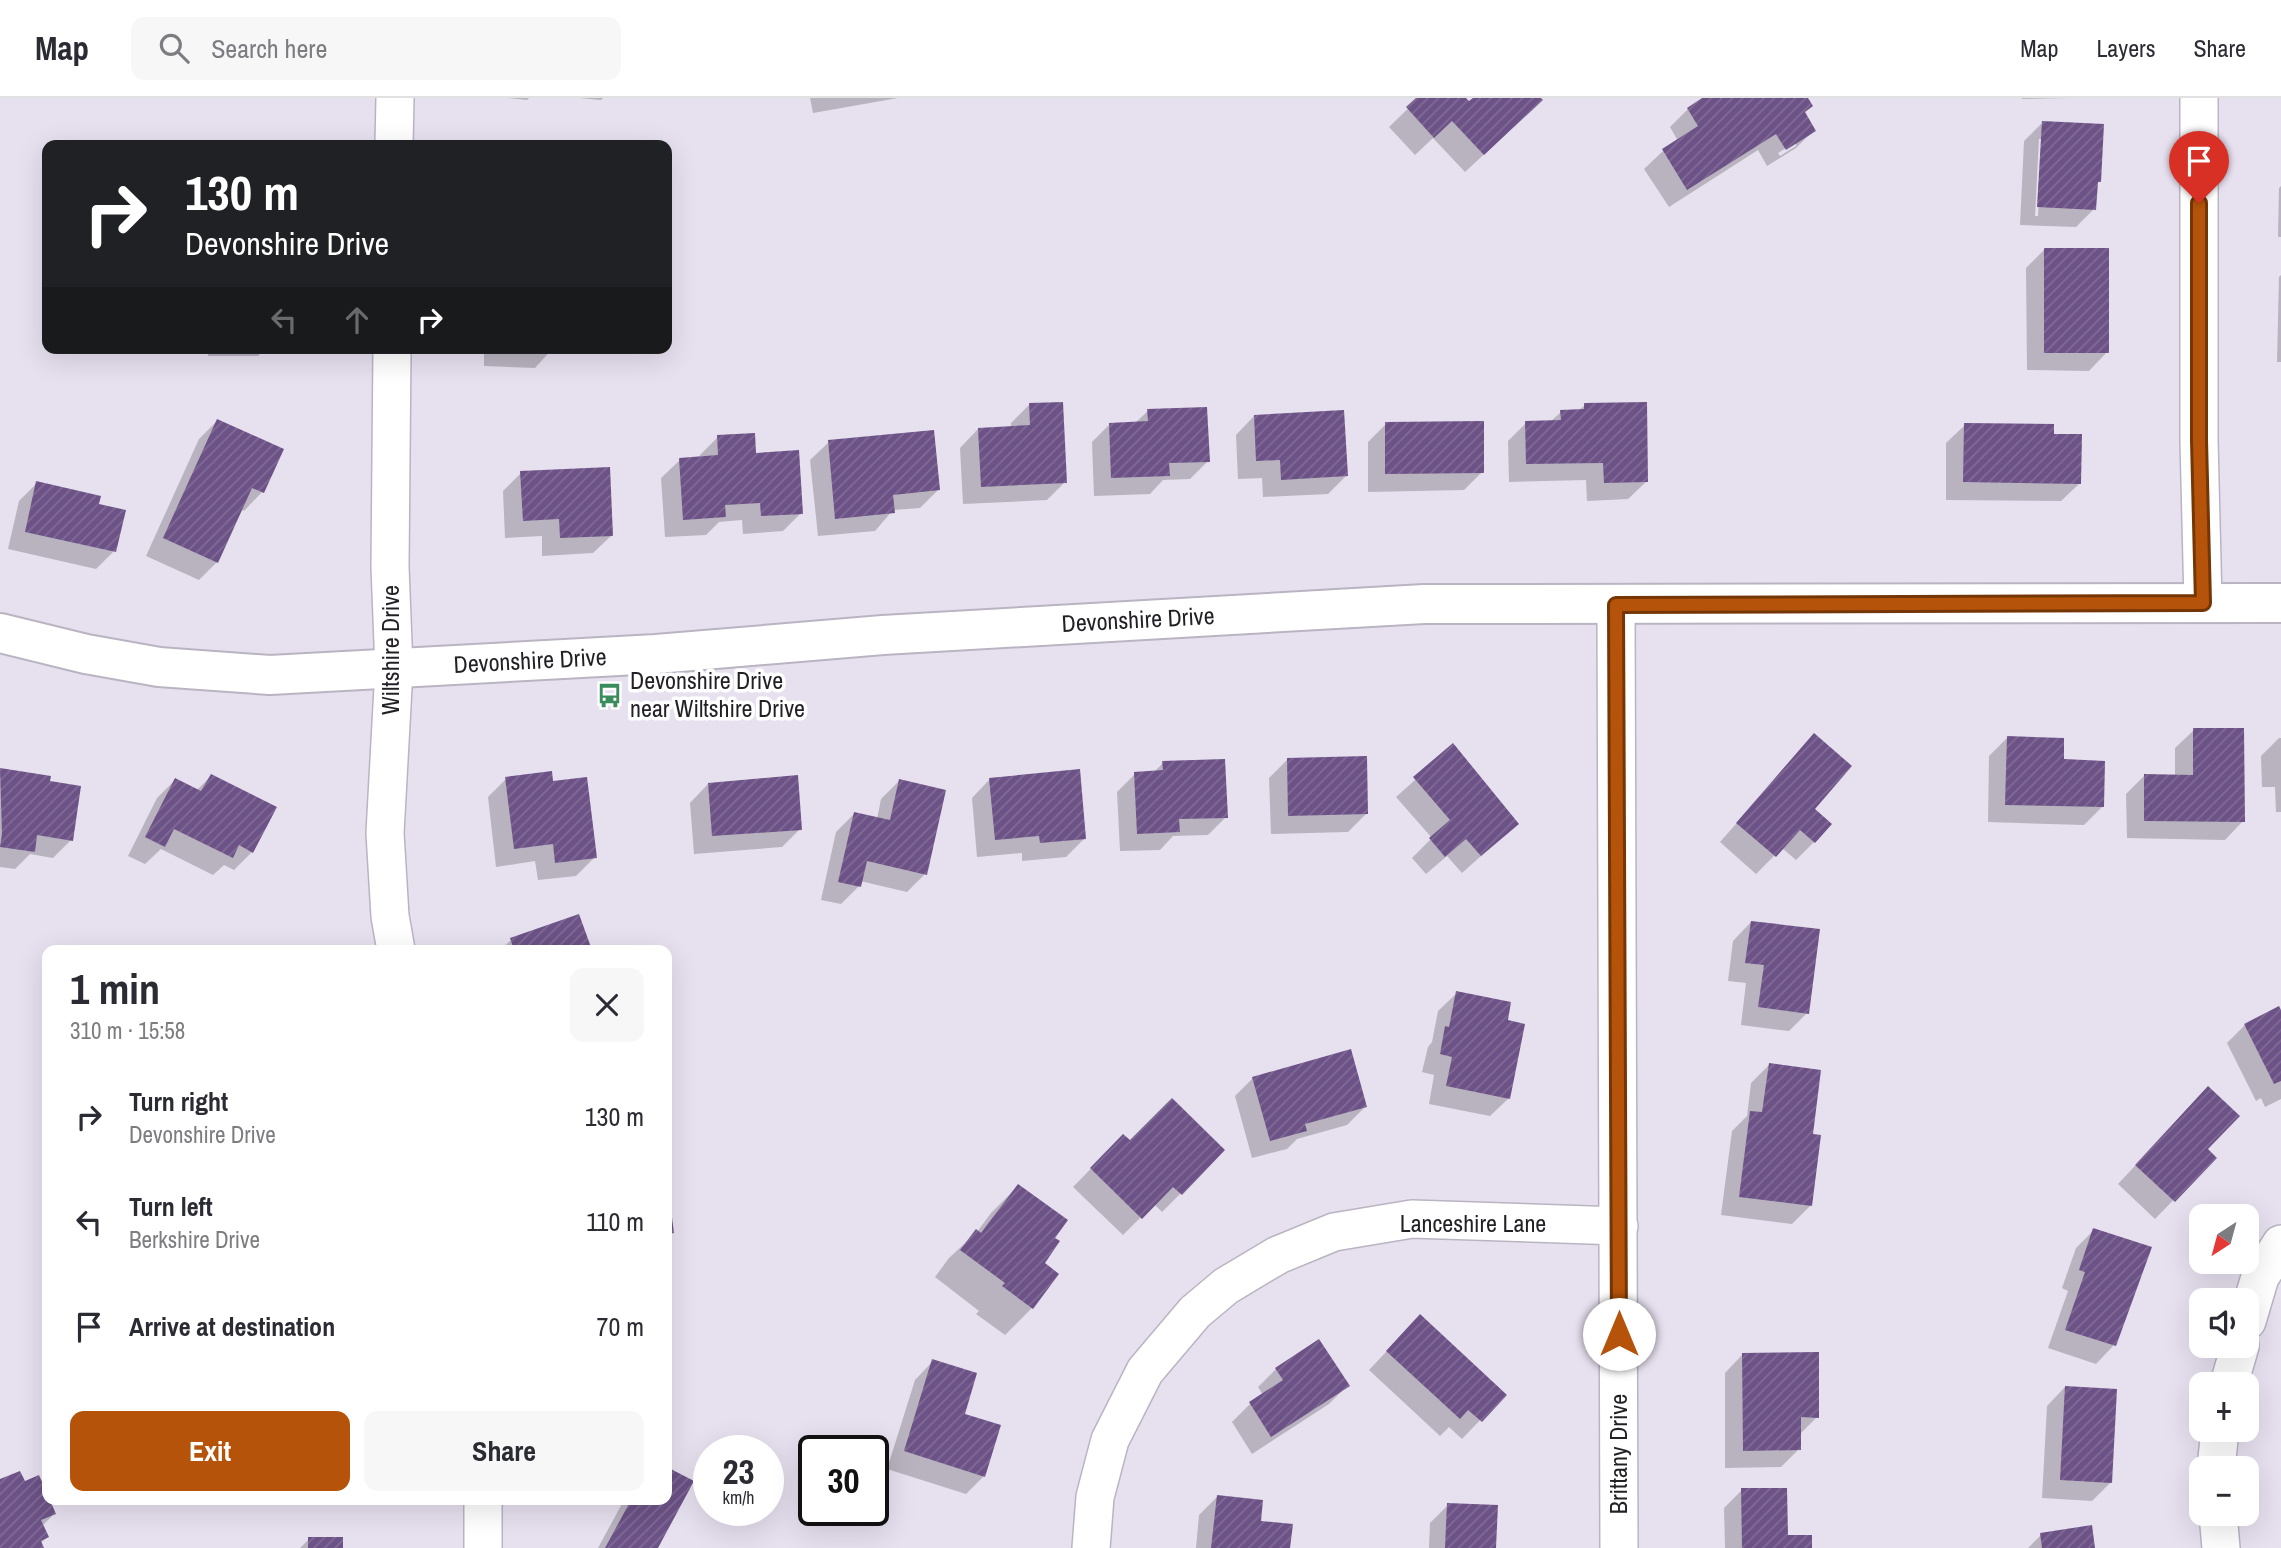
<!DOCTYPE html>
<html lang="en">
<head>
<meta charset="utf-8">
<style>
	body { margin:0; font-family:"Archivo Narrow",sans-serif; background:#f7f7f7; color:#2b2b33; height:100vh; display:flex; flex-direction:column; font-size:26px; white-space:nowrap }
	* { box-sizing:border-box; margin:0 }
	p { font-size:23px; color:#7c7c81 }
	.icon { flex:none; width:38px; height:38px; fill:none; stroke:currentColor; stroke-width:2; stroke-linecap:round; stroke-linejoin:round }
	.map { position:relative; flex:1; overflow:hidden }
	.drawer { position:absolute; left:42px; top:847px; width:630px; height:560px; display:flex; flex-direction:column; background:#fff; border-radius:14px; box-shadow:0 7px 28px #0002 }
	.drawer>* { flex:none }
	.hud { position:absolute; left:42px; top:42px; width:630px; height:214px; border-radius:14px; box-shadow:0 7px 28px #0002; background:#202124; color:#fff; overflow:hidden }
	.needle { width:46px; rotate:216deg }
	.fabs { position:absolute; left:2189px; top:1106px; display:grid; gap:14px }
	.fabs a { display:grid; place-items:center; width:70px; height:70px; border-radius:14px; background:#fff; box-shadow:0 7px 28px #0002; font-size:35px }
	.speed { position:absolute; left:693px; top:1337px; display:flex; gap:14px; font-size:35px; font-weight:700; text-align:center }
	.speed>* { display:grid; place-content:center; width:91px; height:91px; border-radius:50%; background:#fff; box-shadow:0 7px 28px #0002; line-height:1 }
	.speed small { font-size:18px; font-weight:400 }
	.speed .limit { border:4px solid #111; border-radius:10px; background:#fff; color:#111 }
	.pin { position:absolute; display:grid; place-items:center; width:60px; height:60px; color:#fff; margin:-72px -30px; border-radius:50% 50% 50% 0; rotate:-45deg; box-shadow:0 0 7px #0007 }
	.pin .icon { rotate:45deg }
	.me { position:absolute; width:77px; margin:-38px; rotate:0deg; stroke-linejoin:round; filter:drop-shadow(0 0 5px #0008) }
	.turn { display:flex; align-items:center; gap:24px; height:147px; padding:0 28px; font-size:32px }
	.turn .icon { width:91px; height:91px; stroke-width:2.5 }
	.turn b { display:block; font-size:49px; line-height:60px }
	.lanes { display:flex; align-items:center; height:66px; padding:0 28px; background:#0003; justify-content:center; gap:35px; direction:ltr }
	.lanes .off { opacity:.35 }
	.round { display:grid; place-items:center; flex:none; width:74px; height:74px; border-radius:14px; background:#f7f7f7 }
	.head { display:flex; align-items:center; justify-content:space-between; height:119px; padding:0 28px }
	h1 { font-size:42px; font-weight:700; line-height:52px }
	.button { display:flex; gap:14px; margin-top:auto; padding:14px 28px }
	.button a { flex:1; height:80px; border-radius:14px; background:#b45309; color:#fff; font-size:28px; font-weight:700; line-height:80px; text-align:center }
	.button a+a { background:#f7f7f7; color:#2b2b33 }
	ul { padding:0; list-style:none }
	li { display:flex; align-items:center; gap:21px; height:105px; padding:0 28px }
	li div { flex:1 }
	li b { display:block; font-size:26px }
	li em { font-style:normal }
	header { display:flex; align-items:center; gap:42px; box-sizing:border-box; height:98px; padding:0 35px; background:#fff; border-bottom:2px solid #e1e1e2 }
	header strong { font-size:33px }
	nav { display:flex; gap:38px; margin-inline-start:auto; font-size:24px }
	.search { width:490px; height:63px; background:#f7f7f7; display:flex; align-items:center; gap:18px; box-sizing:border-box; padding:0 24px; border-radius:14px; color:#7c7c81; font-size:26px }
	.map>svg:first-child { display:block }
	.shadow { fill:#0003; fill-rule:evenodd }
	.building { fill:url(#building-hatch) }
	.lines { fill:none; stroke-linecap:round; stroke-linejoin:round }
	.street-casing { stroke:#bab4c2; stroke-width:40 }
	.secondary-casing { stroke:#bab4c2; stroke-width:42 }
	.street { stroke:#fff; stroke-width:37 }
	.secondary { stroke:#fff; stroke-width:38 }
	.route-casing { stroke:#753606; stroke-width:18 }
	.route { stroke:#b45309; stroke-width:12 }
	.labels { text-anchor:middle; stroke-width:7; stroke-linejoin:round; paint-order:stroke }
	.street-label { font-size:24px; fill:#221f25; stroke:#fff }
	.poi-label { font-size:24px; fill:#221f25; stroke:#fff; text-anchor:start }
</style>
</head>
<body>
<header>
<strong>Map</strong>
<div class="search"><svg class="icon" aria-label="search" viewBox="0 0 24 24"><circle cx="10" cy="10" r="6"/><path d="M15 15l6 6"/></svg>Search here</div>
<nav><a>Map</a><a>Layers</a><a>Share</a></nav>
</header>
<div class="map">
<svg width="2281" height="1450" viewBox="0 0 2281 1450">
	<defs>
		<pattern id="building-hatch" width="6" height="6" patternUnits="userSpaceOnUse" patternTransform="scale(1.75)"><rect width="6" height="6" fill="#6c5287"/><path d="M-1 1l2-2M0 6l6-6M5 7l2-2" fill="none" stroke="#806c95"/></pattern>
	</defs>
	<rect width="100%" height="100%" fill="#e7e0ef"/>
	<path class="shadow" d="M507,0H529L527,2Z
		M579,0H603L601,2Z
		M810,0H898L813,15Z
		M1419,0H1464L1469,6L1475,0H1539L1523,20L1465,74L1433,40L1415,57L1389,29Z
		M1705,0H1806L1803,15L1814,32L1796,50L1767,68L1758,52L1669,109L1644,71L1663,53L1678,43L1670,29L1688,11ZM1796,44V48L1780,58L1778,55Z
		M2022,0H2070L2022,1Z
		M2042,25L2099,83L2096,86L2094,111L2076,129L2020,127L2024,43ZM2039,41H2042L2038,118H2035Z
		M2281,88V139H2278L2279,90Z
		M2044,152L2107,254L2089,273L2027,272L2026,170Z
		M2281,177V264H2277L2279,179Z
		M208,250H266L258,258H208Z
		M484,250H553L535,270L484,268Z
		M1029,307L1065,384L1047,402L963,406L960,350L978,331L1011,330V325Z
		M1585,307L1647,383L1628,401L1587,403L1586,382L1509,384L1508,343L1526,325L1550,324L1561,314L1578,313Z
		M1148,313L1208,363L1190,381L1163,382L1150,396L1094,398L1092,344L1110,326L1135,325Z
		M1254,318L1346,378L1328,396L1263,399L1262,380L1238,381L1236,337Z
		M217,323L282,351L262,394L244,413L241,411L217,464L199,482L146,458L199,341Z
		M1386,326L1482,374L1464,392L1368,394V344Z
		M1965,327L2052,337L2080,385L2061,403L1946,402V345Z
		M718,339L755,357L801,415L783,433L743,436L742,422L719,424L706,437L665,439L661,380L680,362L700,360V357Z
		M829,344L939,391L920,410L893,412L875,433L818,438L810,362Z
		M521,375L612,437L593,455L542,458V438L505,440L503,393Z
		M37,385L97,408L114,453L96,471L8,451L19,403Z
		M2194,632L2243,723L2225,742L2127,740L2126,696L2144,678L2175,679V650Z
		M1814,638V744L1796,762L1782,750L1756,776L1720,744Z
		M2007,640L2062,663L2103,708L2084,727L1988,724L1989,658Z
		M2279,640H2281V714H2276L2275,689H2262L2261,658Z
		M1453,648L1517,726L1462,775L1447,758L1426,776L1412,760L1432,740L1396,699Z
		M1288,661L1366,716L1348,734L1271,736L1269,680Z
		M1163,665L1226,719L1208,737L1173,738L1160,752L1120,753L1117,694L1135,676L1154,674Z
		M0,672L49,679L48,685L71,742L53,760L30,756L15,771L0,769Z
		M211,678L252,754L234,772L224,767L213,777L161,751L145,766L128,758L157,700L175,682L196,693Z
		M506,681L551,685L595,759L576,778L538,782L535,763L496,769L488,699Z
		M990,681L1084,741L1066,759L1022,763V755L977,759L972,700Z
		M899,683L925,776L907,794L860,783L859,788L841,806L821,802L836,734L854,716L877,721L881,701Z
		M708,686L800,731L782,749L694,756L690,705Z
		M578,818L590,852H500L511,842Z
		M1751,824L1807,915L1789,933L1741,927L1746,885L1728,883L1733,843Z
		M1457,895L1505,924L1509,1000L1490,1018L1429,1006L1434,977L1422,974L1428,949L1432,944L1438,913Z
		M2281,916V1001L2265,1009L2261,1000L2256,1003L2227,945L2245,927Z
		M1769,967L1811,1037L1810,1108L1792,1126L1721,1117L1732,1033L1747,1018L1751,985Z
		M1253,980L1365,1009L1347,1027L1297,1041L1287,1051L1252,1060L1235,998Z
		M2190,1009L2206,1051L2214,1060L2155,1121L2118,1086Z
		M1123,1038L1130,1045L1223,1053L1162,1114L1154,1106L1123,1137L1073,1089Z
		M1018,1088L1053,1140L1042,1165L1032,1210L1005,1237L976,1216L979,1213L935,1179L949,1160L977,1134L991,1115Z
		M2094,1132L2114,1247L2096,1266L2048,1250L2068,1193L2062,1190L2076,1150Z
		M667,1145L670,1170L667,1174Z
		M1402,1237L1504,1297L1462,1341L1449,1329L1440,1338L1369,1272Z
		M1743,1256L1817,1319L1799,1337V1351L1781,1369L1725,1370V1275Z
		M933,1263L963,1317L984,1378L966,1396L887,1371L915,1282Z
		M1276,1271L1347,1288L1329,1306L1252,1356L1232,1324L1250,1306L1263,1297L1258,1289Z
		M2065,1289L2110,1385L2092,1403L2042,1400L2047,1308Z
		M667,1371L691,1384L656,1450H598L624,1402H667Z
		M38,1379L54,1416L42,1428L47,1439L40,1446L42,1450H0V1383L24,1386Z
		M1742,1392L1786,1439L1810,1450H1725L1724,1410Z
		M1217,1399L1259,1425L1289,1450H1196L1199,1417Z
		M1448,1407L1494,1450H1429L1430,1425Z
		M2041,1437L2094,1450H2028Z
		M309,1441L342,1450H300Z"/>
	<path class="building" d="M1416,0H1466L1469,3L1473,0H1541L1543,2L1484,57L1452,23L1434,40L1406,9Z
		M1702,0H1808L1813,8L1805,14L1816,33L1786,52L1776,36L1687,92L1662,51L1698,28L1687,10Z
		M2042,23L2104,26L2101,84H2098L2096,112L2037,109Z
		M2044,150H2109V255H2044Z
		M1063,304L1067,385L981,389L978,330L1030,327L1029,305Z
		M1647,304L1648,384L1604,385L1603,365L1526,366L1525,323L1561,322L1560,312L1584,311V305Z
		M1207,309L1210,364L1169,365L1170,378L1111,380L1109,325L1148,323L1147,311Z
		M1344,312L1348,378L1281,382L1280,362L1256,363L1254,317Z
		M217,321L284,351L264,395L252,390L218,465L163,440Z
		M1484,323V375L1385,376V324Z
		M1964,325L2054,326V336H2082L2081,386L1963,384Z
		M934,332L940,392L893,397L895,415L835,421L828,342Z
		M755,335L756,355L799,352L803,416L761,418L760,405L725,407L726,419L683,422L679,360L718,357L717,337Z
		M610,369L613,438L560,440L559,421L523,423L520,373Z
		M36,383L101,398L99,406L126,412L116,454L25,434Z
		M2193,630H2244L2245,724L2144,723V676L2193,677Z
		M1814,635L1852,668L1815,711L1832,726L1815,745L1800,732L1776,759L1736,725Z
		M2007,638L2064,640V661L2105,663L2104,709L2005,707Z
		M1453,645L1519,726L1481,758L1466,741L1445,759L1429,740L1450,722L1413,679Z
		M1367,658L1368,716L1288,718L1287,660Z
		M1225,661L1228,720L1179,721L1180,734L1137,736L1134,674L1163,672L1162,663Z
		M0,670L51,678L50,683L81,688L73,743L37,737L35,754L0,749L2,736Z
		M1080,671L1086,741L1040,745L1039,738L995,742L989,680Z
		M552,673L553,683L587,679L597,760L555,765L553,746L514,751L505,679Z
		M211,676L277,709L253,755L239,747L233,760L174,731L165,749L145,739L175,680L201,693Z
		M798,677L802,732L712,738L708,685Z
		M899,681L946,692L927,777L867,763L861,789L838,784L854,714L890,722Z
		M579,816L592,852H514L510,840Z
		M1751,823L1820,831L1809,916L1758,909L1764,867L1745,865Z
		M1456,893L1511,904L1508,922L1525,926L1510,1001L1446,988L1452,959L1440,956L1445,928L1449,929Z
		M2279,908L2281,912V983L2274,986L2244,926Z
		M1351,951L1367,1009L1305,1026L1307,1033L1270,1043L1252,979Z
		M1769,965L1821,972L1813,1036L1821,1037L1812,1108L1739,1099L1750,1013L1762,1014Z
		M2208,988L2240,1018L2208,1051L2217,1060L2175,1104L2135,1067Z
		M1172,1000L1225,1052L1182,1097L1173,1089L1142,1121L1090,1070L1123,1036L1130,1042Z
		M1018,1086L1068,1122L1055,1140L1060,1143L1045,1165L1059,1176L1033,1211L1002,1188L1005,1185L960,1152L976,1131L981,1135Z
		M668,1088L674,1135L667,1136V1089Z
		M2093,1130L2152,1149L2116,1248L2065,1232L2085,1174L2079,1172Z
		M1420,1216L1507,1297L1482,1324L1468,1312L1460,1321L1386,1253Z
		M1319,1241L1350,1288L1271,1339L1249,1304L1283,1282L1275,1270Z
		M1819,1254V1320L1801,1319V1352L1743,1353L1742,1255Z
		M932,1261L977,1275L965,1316L1001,1327L985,1379L904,1353Z
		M2065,1288L2117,1291L2112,1385L2060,1382Z
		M667,1369L694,1383L658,1450H605L631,1402H667Z
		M20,1373L25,1383L39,1377L47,1395V1402H50L56,1416L41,1422L49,1439L41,1443L44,1450H0V1381Z
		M1741,1390H1787L1788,1437H1812V1450H1742Z
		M1217,1397L1263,1402L1261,1423L1293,1426L1290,1450H1211Z
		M1447,1405L1498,1407L1496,1450H1445Z
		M2092,1427L2095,1450H2042L2040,1435Z
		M308,1439H343V1450H308Z"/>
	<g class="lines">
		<defs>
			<path id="street" d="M2199,0V342L2203,505
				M394,47L395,0
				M392,250L390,469L394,571L385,735L390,818L396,852
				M1616,507L1619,1450
				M2247,1223L2260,1179L2281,1146
				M2229,1286L2240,1248
				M2216,1370L2220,1332
				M483,1402V1450
				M2218,1416L2221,1450
				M1091,1450L1095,1399L1110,1342L1145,1273L1195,1214L1226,1188L1278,1157L1334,1134L1412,1121L1619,1128"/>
			<path id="secondary" d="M0,535L86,556L159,569L270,577L656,556L883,537L1424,506L2281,505"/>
		</defs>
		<use href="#street" class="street-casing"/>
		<use href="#secondary" class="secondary-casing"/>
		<use href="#street" class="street"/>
		<use href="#secondary" class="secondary"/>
	</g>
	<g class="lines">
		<defs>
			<path id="route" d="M1619,1236L1616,507L2203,505L2199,342V105"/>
		</defs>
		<use href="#route" class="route-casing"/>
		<use href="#route" class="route"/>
	</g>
	<defs>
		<symbol id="bus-bare" viewBox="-9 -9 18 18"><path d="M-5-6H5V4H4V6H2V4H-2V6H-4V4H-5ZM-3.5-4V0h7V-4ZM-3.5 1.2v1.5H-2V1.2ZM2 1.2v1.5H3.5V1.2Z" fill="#3b8c5d" stroke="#fff" stroke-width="2.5" paint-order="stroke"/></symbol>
	</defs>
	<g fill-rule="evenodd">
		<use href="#bus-bare" x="592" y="580" width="35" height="35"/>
	</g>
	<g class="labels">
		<g class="street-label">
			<text transform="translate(1138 522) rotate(-3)" y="8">Devonshire Drive</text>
			<text transform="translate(391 552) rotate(-90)" y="8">Wiltshire Drive</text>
			<text transform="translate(530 563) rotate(-3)" y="8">Devonshire Drive</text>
			<text x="1473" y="1134">Lanceshire Lane</text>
			<text transform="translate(1619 1356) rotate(-90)" y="8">Brittany Drive</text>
		</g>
		<g class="poi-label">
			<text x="630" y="591">Devonshire Drive<tspan x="630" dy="28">near Wiltshire Drive</tspan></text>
		</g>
	</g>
</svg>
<div class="fabs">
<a><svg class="needle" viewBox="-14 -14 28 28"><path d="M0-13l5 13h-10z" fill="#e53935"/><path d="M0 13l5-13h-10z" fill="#7c7c81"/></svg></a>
<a><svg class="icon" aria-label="sound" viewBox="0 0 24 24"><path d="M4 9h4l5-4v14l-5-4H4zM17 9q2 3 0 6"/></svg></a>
<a>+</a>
<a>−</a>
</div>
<div class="speed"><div>23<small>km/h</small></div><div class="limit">30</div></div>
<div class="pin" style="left:2199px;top:105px;background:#d93025"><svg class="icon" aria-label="arrive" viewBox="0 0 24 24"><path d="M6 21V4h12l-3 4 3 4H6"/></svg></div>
<svg class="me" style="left:1619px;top:1236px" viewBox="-20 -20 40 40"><circle r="19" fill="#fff"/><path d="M0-13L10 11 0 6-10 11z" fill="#b45309"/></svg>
<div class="hud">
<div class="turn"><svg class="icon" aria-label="right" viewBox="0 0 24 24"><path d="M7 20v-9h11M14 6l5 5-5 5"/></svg><div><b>130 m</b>Devonshire Drive</div></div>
<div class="lanes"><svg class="icon off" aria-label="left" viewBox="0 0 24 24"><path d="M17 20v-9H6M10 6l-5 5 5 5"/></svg><svg class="icon off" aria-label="ahead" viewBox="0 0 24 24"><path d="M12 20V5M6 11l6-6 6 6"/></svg><svg class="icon" aria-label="right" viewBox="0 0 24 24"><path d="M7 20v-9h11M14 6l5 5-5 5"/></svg></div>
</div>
<section class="drawer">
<div class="head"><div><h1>1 min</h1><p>310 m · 15:58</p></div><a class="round"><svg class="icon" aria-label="close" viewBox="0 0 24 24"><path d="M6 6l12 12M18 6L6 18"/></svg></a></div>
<ul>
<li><svg class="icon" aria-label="right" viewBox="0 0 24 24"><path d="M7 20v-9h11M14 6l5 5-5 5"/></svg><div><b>Turn right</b><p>Devonshire Drive</p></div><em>130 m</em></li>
<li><svg class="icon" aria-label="left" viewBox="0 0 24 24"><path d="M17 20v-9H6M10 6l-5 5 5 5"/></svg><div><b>Turn left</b><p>Berkshire Drive</p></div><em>110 m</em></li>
<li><svg class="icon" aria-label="arrive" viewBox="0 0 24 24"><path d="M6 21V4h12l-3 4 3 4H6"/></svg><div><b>Arrive at destination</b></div><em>70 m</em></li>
</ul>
<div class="button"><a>Exit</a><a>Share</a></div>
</section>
</div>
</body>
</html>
